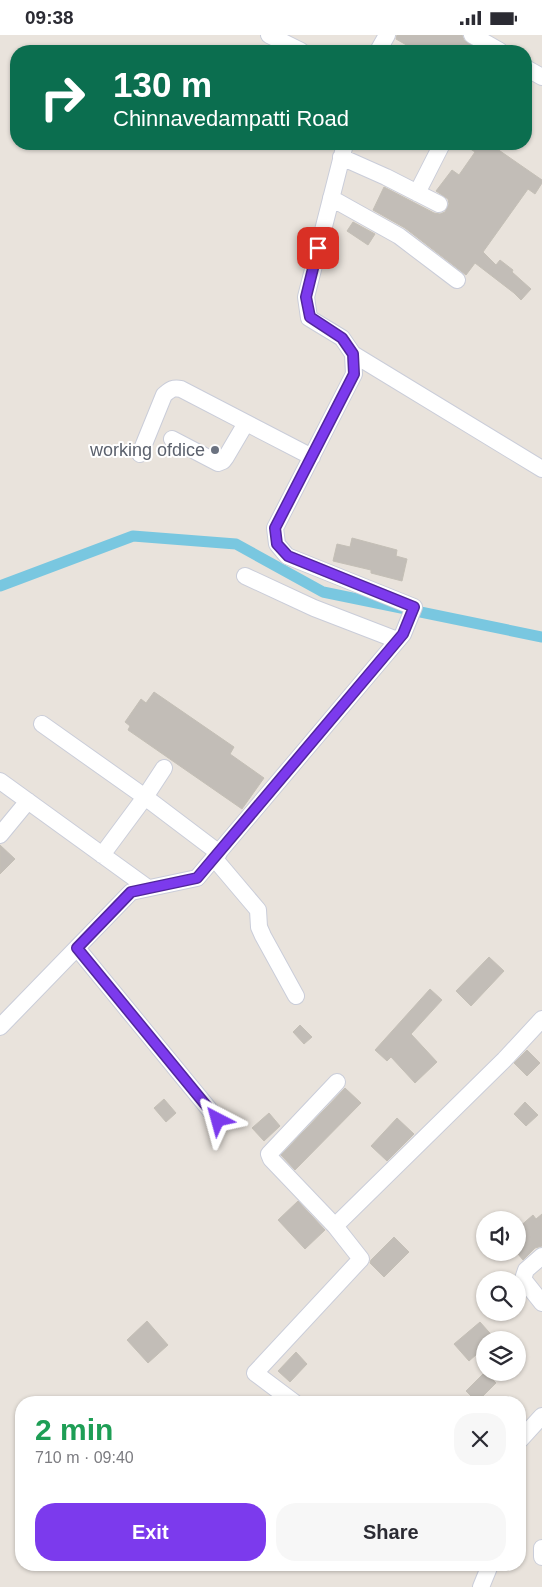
<!DOCTYPE html>
<html lang="en">
<head>
<meta charset="utf-8">
<style>
	body { margin:0; font-family:Arial,sans-serif; background:#f7f7f7; color:#2b2b33; height:100vh; display:flex; flex-direction:column; font-size:19px; white-space:nowrap }
	* { box-sizing:border-box; margin:0 }
	p { font-size:16px; color:#7c7c81 }
	.icon { flex:none; width:28px; height:28px; fill:none; stroke:currentColor; stroke-width:2; stroke-linecap:round; stroke-linejoin:round }
	.map { position:relative; flex:1; overflow:hidden }
	.panel { position:absolute; left:15px; top:1361px; width:511px; height:175px; display:flex; flex-direction:column; background:#fff; border-radius:20px; box-shadow:0 1px 4px #0004 }
	.panel>* { flex:none }
	.guide { position:absolute; left:10px; top:10px; width:522px; height:105px; border-radius:20px; box-shadow:0 1px 4px #0004; background:#0b6e4f; color:#fff; overflow:hidden }
	.buttons { position:absolute; left:476px; top:1176px; display:grid; gap:10px }
	.buttons a { display:grid; place-items:center; width:50px; height:50px; border-radius:50%; background:#fff; box-shadow:0 1px 4px #0004; font-size:25px }
	.pin { position:absolute; display:grid; place-items:center; width:42px; height:42px; color:#fff; margin:-21px; border-radius:10px; box-shadow:0 2px 8px #0006 }
	.me { position:absolute; width:55px; margin:-28px; rotate:321deg; stroke-linejoin:round; filter:drop-shadow(0 0 4px #0008) }
	.turn { display:flex; align-items:center; gap:18px; height:105px; padding:0 20px; font-size:22px }
	.turn .icon { width:65px; height:65px; stroke-width:2.5 }
	.turn b { display:block; font-size:35px; line-height:42px }
	.round { display:grid; place-items:center; flex:none; width:52px; height:52px; border-radius:20px; background:#f7f7f7 }
	.summary { display:flex; align-items:center; justify-content:space-between; height:85px; padding:0 20px }
	h1 { font-size:30px; font-weight:700; line-height:38px; color:#1e9e55 }
	.cta { display:flex; gap:10px; margin-top:auto; padding:10px 20px }
	.cta a { flex:1; height:58px; border-radius:20px; background:#7c3aed; color:#fff; font-size:20px; font-weight:700; line-height:58px; text-align:center }
	.cta a+a { background:#f7f7f7; color:#2b2b33 }
	.status { display:flex; justify-content:space-between; align-items:center; height:35px; padding:0 25px; background:#fff; direction:ltr }
	.status svg { height:14px; fill:currentColor }
	.map>svg:first-child { display:block }
	.lines { fill:none; stroke-linecap:round; stroke-linejoin:round }
	.canal { stroke:#79c7e0; stroke-width:11 }
	.building { fill:#c2bdb7; stroke:#c4bfb6 }
	.minor-casing { stroke:#cacdd9; stroke-width:18 }
	.minor { stroke:#fff; stroke-width:16 }
	.route-casing { stroke:#51269a; stroke-width:12 }
	.route { stroke:#7c3aed; stroke-width:9 }
	.worship-dot { fill:#6b7280; stroke:#fff; stroke-width:2 }
	.labels { text-anchor:middle; stroke-width:4; stroke-linejoin:round; paint-order:stroke }
	.worship-label { font-size:18px; fill:#5b616d; stroke:#fff; text-anchor:end }
</style>
</head>
<body>
<div class="status"><b>09:38</b><svg viewBox="0 0 49 12"><path d="M0 12V9h3v3zM5 12V6h3v6zM10 12V3h3v9zM15 12V0h3v12zM26 1h20v11H26zM47 4h2v5h-2z"/></svg></div>
<div class="map">
<svg width="542" height="1552" viewBox="0 0 542 1552">
	<rect width="100%" height="100%" fill="#e9e3dc"/>
	<g class="lines">
		<path class="canal" d="M0,551L133,501L236,509L323,557L542,602"/>
	</g>
	<path class="building" d="M397,0H462L464,5L474,12L471,16H417L396,4Z
		M463,109H490L542,145V148L535,159L528,154L483,217L496,230L500,225L513,235L512,237L531,254L521,265L514,258L475,228L466,240L405,193L373,175L384,152L434,178L440,179L445,177L449,169L448,164L436,156L452,135L459,140L475,117Z
		M353,187L375,199L368,210L347,196Z
		M352,503L397,515L396,521L407,524L402,546L371,538V535L333,526L337,509L350,512Z
		M154,657L234,712L230,719L264,743L242,774L128,695L130,691L125,687L141,664L146,668Z
		M0,810L15,824L0,839Z
		M489,922L504,936L471,971L456,956Z
		M430,954L442,965L411,999L437,1027L415,1048L391,1022L387,1026L375,1015Z
		M300,990L312,1002L304,1009L293,997Z
		M527,1015L540,1028L527,1041L514,1028Z
		M345,1053L361,1068L295,1135L281,1120Z
		M164,1064L176,1078L166,1087L154,1073Z
		M525,1067L538,1080L526,1091L514,1079Z
		M269,1078L280,1091L264,1106L252,1093Z
		M397,1083L414,1099L387,1126L371,1111Z
		M298,1166L325,1195L305,1214L278,1185Z
		M542,1179V1211L535,1213L523,1225L518,1219V1193L533,1180L536,1184Z
		M394,1202L409,1217L384,1242L370,1228L371,1225Z
		M147,1286L168,1310L148,1328L127,1305Z
		M480,1287L496,1305H485V1312L469,1326L454,1309Z
		M296,1317L307,1329L290,1347L278,1336Z
		M485,1337L496,1348L477,1367L466,1356Z"/>
	<g class="lines">
		<defs>
			<path id="minor" d="M269,0L301,16
				M472,0L500,16
				M378,16L387,0
				M526,33L542,42
				M341,122L386,142L439,169
				M417,158L442,109
				M331,163L399,201L457,245
				M353,319L542,434
				M172,404L218,428L223,426L226,422L246,388
				M140,419L164,360C170,355 173,352 181,354L312,422
				M245,541L314,573L397,605
				M42,689L145,762L164,733
				M0,746L148,853
				M0,800L28,766
				M102,820L145,762L219,818
				M214,823L258,875L259,892L263,901L296,961
				M77,913L218,1085
				M0,992L131,857L197,843L403,599L414,572L287,521L277,509L275,493L354,339L353,319L342,303L309,283L306,262L345,109
				M335,1191L271,1124L269,1119L337,1047
				M542,1221L526,1235L523,1244L542,1268
				M295,1368L255,1338L361,1224L335,1191L504,1025L542,984
				M520,1405L542,1381
				M542,1513V1522
				M481,1552L490,1530"/>
		</defs>
		<use href="#minor" class="minor-casing"/>
		<use href="#minor" class="minor"/>
	</g>
	<g class="lines">
		<defs>
			<path id="route" d="M218,1085L77,913L131,857L197,843L403,599L414,572L288,521L277,509L275,493L354,339L353,319L342,303L310,282L306,262L318,213"/>
		</defs>
		<use href="#route" class="route-casing"/>
		<use href="#route" class="route"/>
	</g>
	<circle class="worship-dot" cx="215" cy="415" r="5"/>
	<g class="labels">
		<g class="worship-label">
			<text x="205" y="421">working ofdice</text>
		</g>
	</g>
</svg>
<div class="buttons">
<a><svg class="icon" aria-label="sound" viewBox="0 0 24 24"><path d="M4 9h4l5-4v14l-5-4H4zM17 9q2 3 0 6"/></svg></a>
<a><svg class="icon" aria-label="search" viewBox="0 0 24 24"><circle cx="10" cy="10" r="6"/><path d="M15 15l6 6"/></svg></a>
<a><svg class="icon" aria-label="layers" viewBox="0 0 24 24"><path d="M12 4l9 5-9 5-9-5zM3 14l9 5 9-5"/></svg></a>
</div>
<div class="pin" style="left:318px;top:213px;background:#d93025"><svg class="icon" aria-label="arrive" viewBox="0 0 24 24"><path d="M6 21V4h12l-3 4 3 4H6"/></svg></div>
<svg class="me" style="left:218px;top:1085px" viewBox="-20 -20 40 40"><path d="M0-17L14 15 0 8-14 15z" fill="#7c3aed" stroke="#fff" stroke-width="4"/></svg>
<div class="guide">
<div class="turn"><svg class="icon" aria-label="right" viewBox="0 0 24 24"><path d="M7 20v-9h11M14 6l5 5-5 5"/></svg><div><b>130 m</b>Chinnavedampatti Road</div></div>
</div>
<section class="panel">
<div class="summary"><div><h1>2 min</h1><p>710 m · 09:40</p></div><a class="round"><svg class="icon" aria-label="close" viewBox="0 0 24 24"><path d="M6 6l12 12M18 6L6 18"/></svg></a></div>
<div class="cta"><a>Exit</a><a>Share</a></div>
</section>
</div>
</body>
</html>
